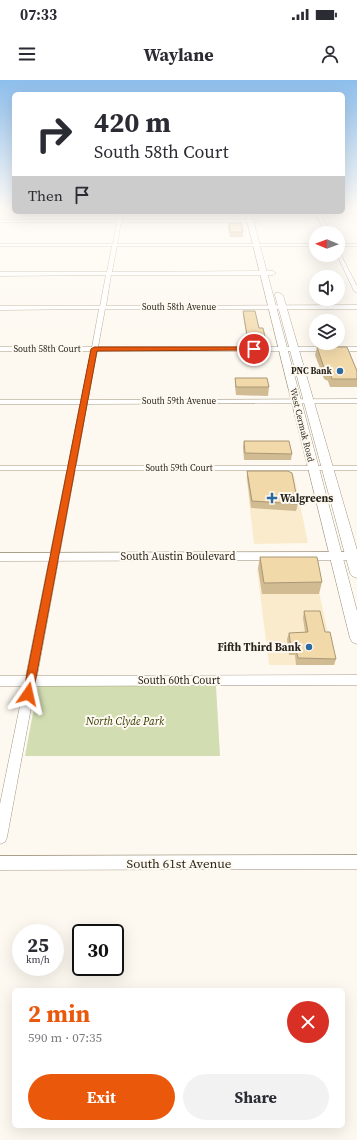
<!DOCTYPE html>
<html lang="en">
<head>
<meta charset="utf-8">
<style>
	body { margin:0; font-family:"Source Serif 4",serif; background:#f2f2f3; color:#2b2b33; height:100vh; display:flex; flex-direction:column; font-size:15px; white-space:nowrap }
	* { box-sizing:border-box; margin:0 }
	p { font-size:13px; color:#7c7c81 }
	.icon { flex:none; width:22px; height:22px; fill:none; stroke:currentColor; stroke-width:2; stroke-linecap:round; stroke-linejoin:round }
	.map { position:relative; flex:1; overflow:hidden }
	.panel { position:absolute; left:12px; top:908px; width:333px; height:140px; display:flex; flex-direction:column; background:#fff; border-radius:6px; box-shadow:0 4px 16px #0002 }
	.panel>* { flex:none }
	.banner { position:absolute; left:12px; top:12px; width:333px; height:122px; border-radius:6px; box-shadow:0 4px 16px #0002; background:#fff; color:#2b2b33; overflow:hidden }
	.needle { width:26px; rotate:271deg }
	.controls { position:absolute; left:309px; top:146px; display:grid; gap:8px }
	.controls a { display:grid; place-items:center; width:36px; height:36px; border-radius:50%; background:#fff; box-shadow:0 4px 16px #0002; font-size:20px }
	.speed { position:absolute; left:12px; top:844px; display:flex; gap:8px; font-size:20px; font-weight:700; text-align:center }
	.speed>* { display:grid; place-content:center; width:52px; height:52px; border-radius:50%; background:#fff; box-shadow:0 4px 16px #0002; line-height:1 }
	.speed small { font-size:10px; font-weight:400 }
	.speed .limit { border:2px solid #111; border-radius:6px; background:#fff; color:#111 }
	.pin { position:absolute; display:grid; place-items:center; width:34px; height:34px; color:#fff; margin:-17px; border:2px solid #fff; border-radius:50%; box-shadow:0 1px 4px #0007 }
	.me { position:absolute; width:44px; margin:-22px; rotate:11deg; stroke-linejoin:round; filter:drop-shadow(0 0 3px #0008) }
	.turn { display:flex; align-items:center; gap:14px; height:84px; padding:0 16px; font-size:18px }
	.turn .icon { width:52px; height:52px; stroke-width:2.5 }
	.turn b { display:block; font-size:28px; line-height:34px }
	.then { display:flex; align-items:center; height:38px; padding:0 16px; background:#0003; gap:8px; font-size:15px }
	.round { display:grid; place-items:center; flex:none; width:42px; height:42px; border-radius:21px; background:#f2f2f3 }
	.summary { display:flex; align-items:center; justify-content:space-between; height:68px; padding:0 16px }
	h1 { font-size:24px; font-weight:700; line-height:30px; color:#ea580c }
	.cta { display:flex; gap:8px; margin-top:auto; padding:8px 16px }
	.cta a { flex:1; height:46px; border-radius:24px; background:#ea580c; color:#fff; font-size:16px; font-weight:700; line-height:46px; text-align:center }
	.cta a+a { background:#f2f2f3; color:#2b2b33 }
	.status { display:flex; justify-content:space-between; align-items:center; height:28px; padding:0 20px; background:#fff; direction:ltr }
	.status svg { height:11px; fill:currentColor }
	header { display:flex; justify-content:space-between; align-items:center; height:52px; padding:0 16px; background:#fff; font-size:18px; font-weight:700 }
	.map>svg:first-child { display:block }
	.built { fill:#fbebcd }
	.green { fill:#d3ddb2 }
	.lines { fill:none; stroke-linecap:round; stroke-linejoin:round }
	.minor-casing { stroke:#a39882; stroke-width:1 }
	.tertiary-casing { stroke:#a39882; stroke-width:1 }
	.secondary-casing { stroke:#a39882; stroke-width:1 }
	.minor { fill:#fff; fill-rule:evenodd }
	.tertiary { fill:#fff; fill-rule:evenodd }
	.secondary { fill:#fff; fill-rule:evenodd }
	.wall { fill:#d0bb92 }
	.building { fill:#f2d9aa; stroke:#a99877 }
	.route { fill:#ea580c; stroke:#983908 }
	.poi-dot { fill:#2a6aa0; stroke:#fef9f0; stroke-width:1.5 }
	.labels { text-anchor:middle; stroke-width:4; stroke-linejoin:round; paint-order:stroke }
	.far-street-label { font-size:9px; fill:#2b261d; stroke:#fef9f0 }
	.far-poi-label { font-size:9px; font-weight:bold; fill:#2b261d; stroke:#fef9f0; text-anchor:end }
	.poi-label { font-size:11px; font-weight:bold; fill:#2b261d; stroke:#fef9f0; text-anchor:start }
	.street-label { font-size:11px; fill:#2b261d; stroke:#fef9f0 }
	.park-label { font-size:11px; font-style:italic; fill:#333b00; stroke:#fef9f0 }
	.near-street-label { font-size:13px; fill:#2b261d; stroke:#fef9f0 }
</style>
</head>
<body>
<div class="status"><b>07:33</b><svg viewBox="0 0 49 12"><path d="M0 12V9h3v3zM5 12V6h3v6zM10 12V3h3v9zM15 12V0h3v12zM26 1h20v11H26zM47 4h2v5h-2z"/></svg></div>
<header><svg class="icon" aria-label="menu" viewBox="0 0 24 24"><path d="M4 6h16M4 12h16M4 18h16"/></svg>Waylane<svg class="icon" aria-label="person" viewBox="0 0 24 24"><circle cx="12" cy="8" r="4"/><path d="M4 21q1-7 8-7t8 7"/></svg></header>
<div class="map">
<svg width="357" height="1060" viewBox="0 0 357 1060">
	<rect width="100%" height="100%" fill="#fef9f0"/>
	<path class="built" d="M246,395H294L308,463L254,464Z
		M257,489H314L335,585H269Z"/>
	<path class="green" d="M38,606H216L220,676H25Z"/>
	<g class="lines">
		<defs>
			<path id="minor" d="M119,132H123L122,140H258L260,141L258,142H121L117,164H316V166H117L112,192L273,191L276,193L273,195H111L106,226L357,225V229H105L98,267H357V271H97L88,320L357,319V323L87,324L76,386H357V390H75L37,596L357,595V605L35,606L7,757L5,762L0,764V724L24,606H0V596H26L67,390H0V386H68L80,324H0V320H81L91,271H0V267H92L99,229L0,230V226H100L106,195L0,196V192H107L112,166H0V164H113L117,142H0V140H117Z
				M315,132H319L330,153H326Z
				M338,164H357V166H338Z
				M338,172L340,173L357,206V213L354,211L337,175H338Z
				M357,775V789L0,790V776Z"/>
			<path id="tertiary" d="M357,472V480L0,481V473Z"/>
			<path id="secondary" d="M245,132H251L357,531V564L352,562L350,558Z
				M276,213H279L283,215L357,470V498L352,496L350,493L275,215Z"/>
		</defs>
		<use href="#minor" class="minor-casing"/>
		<use href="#tertiary" class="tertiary-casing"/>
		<use href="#secondary" class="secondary-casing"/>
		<use href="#minor" class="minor"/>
		<use href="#tertiary" class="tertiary"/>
		<use href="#secondary" class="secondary"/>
	</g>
	<path class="wall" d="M229,143L243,152V157H230L228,148Z
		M243,231L259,248L266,261V265H248L243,235Z
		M317,267L357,291V307H330L328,301L324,299L315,275Z
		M235,298L269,307L268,316L236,315L235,306Z
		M244,361L292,374L291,380H244L243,367Z
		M247,391L298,424L296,431L251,428L247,398Z
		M260,477L322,502L319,514H262L258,488Z
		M304,531L325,552L336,579L334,585H296L295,575H289L287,559L289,553L305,552L303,538Z"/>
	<path class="building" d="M229,143H241L243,152H230Z
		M243,231H255L259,248H263L266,261H248Z
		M317,267H347L357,291V299H332L330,293L325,291Z
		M235,298H267L269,307H236Z
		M244,361H289L292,374L245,373Z
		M247,391H288L292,393L298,424L252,421Z
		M260,477H317L322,502L264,503Z
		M304,531H320L325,552H330L336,579L298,578L296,569L291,568L289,553L308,552Z"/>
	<linearGradient id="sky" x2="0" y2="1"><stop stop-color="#8dbeec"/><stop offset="0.46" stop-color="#fffcf8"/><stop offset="1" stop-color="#fffcf8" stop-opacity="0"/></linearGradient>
	<rect width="357" height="277" fill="url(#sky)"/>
	<path class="route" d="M94,267H254L257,269L254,270L97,271L33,614L31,617L28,618L24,617L23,614L91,269Z"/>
	<g class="poi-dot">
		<circle cx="340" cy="291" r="4"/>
		<path d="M270 412h4v4h4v4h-4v4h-4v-4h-4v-4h4z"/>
		<circle cx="309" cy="567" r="4"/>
	</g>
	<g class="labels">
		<g class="far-street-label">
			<text x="179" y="230">South 58th Avenue</text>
			<text x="47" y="272">South 58th Court</text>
			<text x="179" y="324">South 59th Avenue</text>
			<text transform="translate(302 345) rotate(76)" y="3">West Cermak Road</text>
			<text x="179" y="391">South 59th Court</text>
		</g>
		<g class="far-poi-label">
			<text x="332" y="294">PNC Bank</text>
		</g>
		<g class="poi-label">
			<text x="280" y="422">Walgreens</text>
			<text x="301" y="571" text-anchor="end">Fifth Third Bank</text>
		</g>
		<g class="street-label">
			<text x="178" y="480">South Austin Boulevard</text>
			<text x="179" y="604">South 60th Court</text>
		</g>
		<g class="park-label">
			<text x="125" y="645">North Clyde Park</text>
		</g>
		<g class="near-street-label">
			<text x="179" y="788">South 61st Avenue</text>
		</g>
	</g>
</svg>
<div class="controls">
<a><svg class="needle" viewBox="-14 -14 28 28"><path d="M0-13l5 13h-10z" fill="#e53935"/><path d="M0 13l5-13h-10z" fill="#7c7c81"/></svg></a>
<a><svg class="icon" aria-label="sound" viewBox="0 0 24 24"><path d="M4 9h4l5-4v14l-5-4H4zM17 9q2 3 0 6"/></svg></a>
<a><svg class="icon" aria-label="layers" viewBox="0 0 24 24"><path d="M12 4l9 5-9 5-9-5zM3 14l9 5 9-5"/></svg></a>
</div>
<div class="speed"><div>25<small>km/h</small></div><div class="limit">30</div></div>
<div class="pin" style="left:254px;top:269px;background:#d93025"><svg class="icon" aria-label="arrive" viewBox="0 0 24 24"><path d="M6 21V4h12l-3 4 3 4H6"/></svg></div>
<svg class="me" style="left:28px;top:614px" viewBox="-20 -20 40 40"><path d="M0-17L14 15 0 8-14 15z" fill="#ea580c" stroke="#fff" stroke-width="4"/></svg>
<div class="banner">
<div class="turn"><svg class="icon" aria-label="right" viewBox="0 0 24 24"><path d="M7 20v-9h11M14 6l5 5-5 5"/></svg><div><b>420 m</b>South 58th Court</div></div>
<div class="then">Then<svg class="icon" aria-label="arrive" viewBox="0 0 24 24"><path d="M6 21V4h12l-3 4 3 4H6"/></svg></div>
</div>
<section class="panel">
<div class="summary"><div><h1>2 min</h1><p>590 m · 07:35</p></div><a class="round" style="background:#d93025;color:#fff"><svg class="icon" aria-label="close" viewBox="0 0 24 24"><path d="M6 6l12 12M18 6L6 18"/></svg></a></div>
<div class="cta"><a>Exit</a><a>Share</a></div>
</section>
</div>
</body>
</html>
